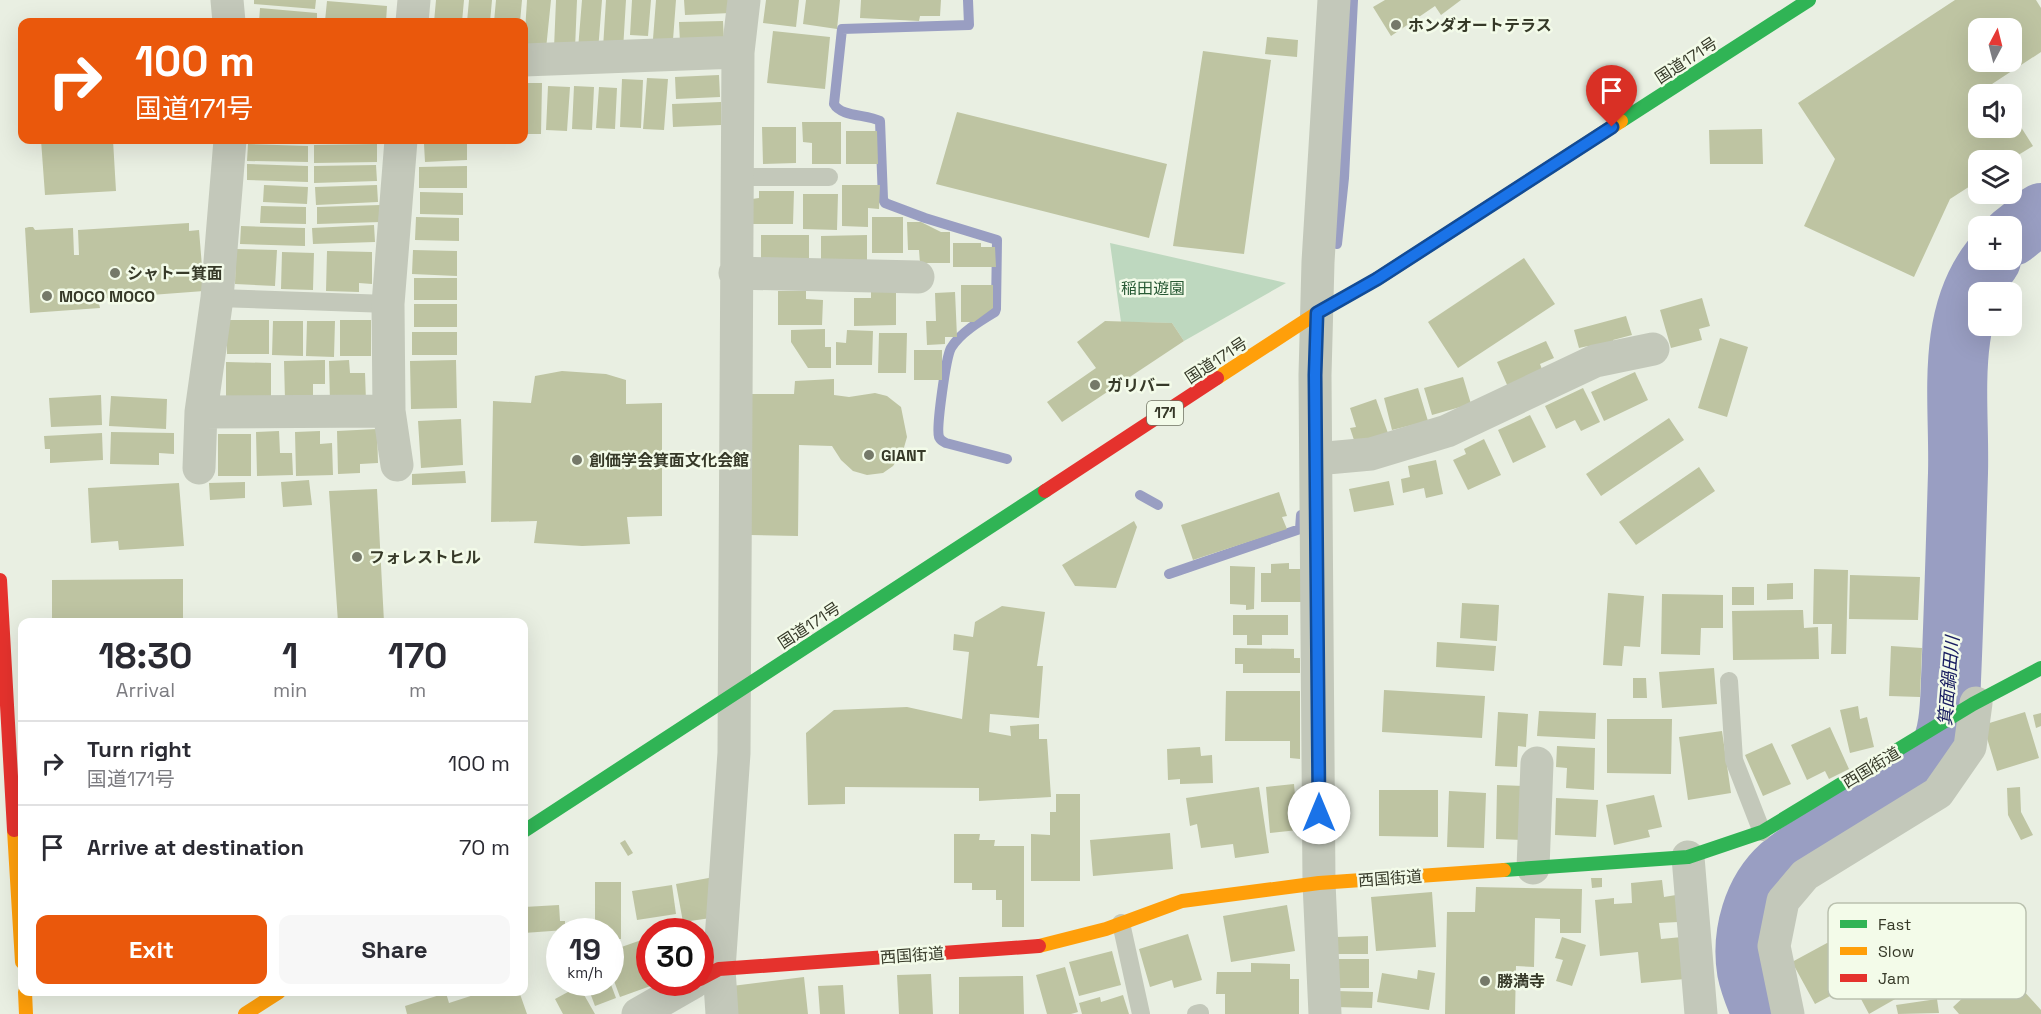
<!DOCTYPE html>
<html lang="en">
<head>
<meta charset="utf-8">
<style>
	body { margin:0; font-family:"Space Grotesk","Noto Sans JP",sans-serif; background:#f7f7f7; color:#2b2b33; height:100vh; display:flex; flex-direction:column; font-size:22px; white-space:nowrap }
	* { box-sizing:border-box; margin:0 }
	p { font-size:20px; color:#7c7c81 }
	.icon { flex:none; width:33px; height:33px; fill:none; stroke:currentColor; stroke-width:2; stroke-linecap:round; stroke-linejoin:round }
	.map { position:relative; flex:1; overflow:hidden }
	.details { position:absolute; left:18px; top:618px; width:510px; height:378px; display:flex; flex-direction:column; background:#fff; border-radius:12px; box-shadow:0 6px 24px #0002 }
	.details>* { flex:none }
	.top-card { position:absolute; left:18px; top:18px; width:510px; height:126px; border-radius:12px; box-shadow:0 6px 24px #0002; background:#ea580c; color:#fff; overflow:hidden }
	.needle { width:39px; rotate:7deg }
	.fabs { position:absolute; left:1968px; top:18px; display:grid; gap:12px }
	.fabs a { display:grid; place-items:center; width:54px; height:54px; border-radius:12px; background:#fff; box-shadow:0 6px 24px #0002; font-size:30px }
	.speed { position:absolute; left:546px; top:918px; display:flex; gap:12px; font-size:30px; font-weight:700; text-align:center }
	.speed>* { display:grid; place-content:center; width:78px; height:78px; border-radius:50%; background:#fff; box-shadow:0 6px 24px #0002; line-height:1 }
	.speed small { font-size:15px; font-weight:400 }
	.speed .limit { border:9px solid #d22; background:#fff; color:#111 }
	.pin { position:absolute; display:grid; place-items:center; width:51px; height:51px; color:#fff; margin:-62px -26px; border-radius:50% 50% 50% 0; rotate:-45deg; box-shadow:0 0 6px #0007 }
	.pin .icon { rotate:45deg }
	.me { position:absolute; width:66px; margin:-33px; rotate:0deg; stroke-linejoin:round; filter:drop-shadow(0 0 4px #0008) }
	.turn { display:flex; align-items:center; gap:21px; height:126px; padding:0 18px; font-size:27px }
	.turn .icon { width:78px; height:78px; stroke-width:2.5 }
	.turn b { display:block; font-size:42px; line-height:51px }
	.eta { display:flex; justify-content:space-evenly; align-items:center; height:102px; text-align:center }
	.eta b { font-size:36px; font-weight:700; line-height:42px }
	.cta { display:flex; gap:12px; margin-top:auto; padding:12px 18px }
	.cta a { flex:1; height:69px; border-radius:12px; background:#ea580c; color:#fff; font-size:24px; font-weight:700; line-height:69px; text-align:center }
	.cta a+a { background:#f7f7f7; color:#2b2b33 }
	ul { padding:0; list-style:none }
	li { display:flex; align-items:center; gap:18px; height:84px; padding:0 18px; border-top:2px solid #e1e1e2 }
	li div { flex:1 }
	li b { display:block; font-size:22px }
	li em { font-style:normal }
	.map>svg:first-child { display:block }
	.green { fill:#bed8bf }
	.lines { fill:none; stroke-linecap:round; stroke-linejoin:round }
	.stream { stroke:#999ec2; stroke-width:10 }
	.river { stroke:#999ec2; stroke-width:60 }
	.building { fill:#bec4a2; fill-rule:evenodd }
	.lane { stroke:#c3c8ba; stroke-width:18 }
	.street { stroke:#c3c8ba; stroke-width:33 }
	.fast { stroke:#30b455; stroke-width:14 }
	.slow { stroke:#ff9f0a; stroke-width:14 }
	.jam { stroke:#e5322d; stroke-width:14 }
	.route-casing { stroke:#114b97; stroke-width:15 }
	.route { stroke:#1a73e8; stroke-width:10 }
	.poi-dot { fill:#757969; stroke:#f3fbe9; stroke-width:2 }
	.labels { text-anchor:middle; stroke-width:5; stroke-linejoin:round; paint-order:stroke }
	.shield { fill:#f3fbe9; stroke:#6f7362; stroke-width:1.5 }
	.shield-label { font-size:15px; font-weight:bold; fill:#363928 }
	.poi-label { font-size:16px; font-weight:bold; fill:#363928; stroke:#f3fbe9; text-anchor:start }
	.street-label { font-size:16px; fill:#363928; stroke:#f3fbe9 }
	.park-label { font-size:16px; fill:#295a35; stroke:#f3fbe9 }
	.water-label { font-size:18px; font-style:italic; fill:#181c60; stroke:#f3fbe9 }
	.key { fill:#f3fbe9; stroke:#bac1af; stroke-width:1.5 }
	.key-label { font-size:16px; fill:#363928 }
</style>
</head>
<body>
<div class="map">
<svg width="2041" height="1014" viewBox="0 0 2041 1014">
	<rect width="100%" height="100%" fill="#e9efe2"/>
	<path class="green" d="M1110,243L1286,283L1184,341L1172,323L1121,322Z"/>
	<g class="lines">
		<path class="stream" d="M968,0L969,25L842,29L834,104C841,117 867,114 880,121L883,199L885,203L925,218L997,240L996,309L995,312C980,321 960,333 951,348C946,357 936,428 939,437C941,441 942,441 946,443L1007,459
			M1337,244L1344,178L1353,0
			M1140,495L1158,505
			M1169,574L1300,529L1301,515"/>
		<path class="river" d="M2012,236L2041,213
			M1762,1014C1756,1000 1750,986 1747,971C1741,934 1753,891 1781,866C1796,853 1814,843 1830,833C1845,824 1858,813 1872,805C1895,793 1924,779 1937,756C1950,735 1950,704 1951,680C1954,611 1956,542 1958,473C1960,403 1945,319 1991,260"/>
	</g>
	<path class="building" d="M254,0H316L315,9L254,4Z
		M436,0H464L462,22H434Z
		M469,0H492L490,22H467Z
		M496,0H522L520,22H494Z
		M527,0H551L546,49L524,48Z
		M556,0H577L575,49L554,48Z
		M582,0H602L598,51L578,49Z
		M606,0H626L623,50L603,48Z
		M632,0H651L648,36L630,35Z
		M656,0H676L673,40L653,39Z
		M684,0H730L731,13L685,15Z
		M766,0H799L796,27L763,23Z
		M806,0H840L837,29L803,24Z
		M861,0H941L940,16H920L919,21L860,18Z
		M1385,0H1461L1441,15L1435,6L1391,36L1373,7Z
		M1955,0H2036L2041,8V52L1992,84L1999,94H1978V128H2012V113L2033,146L2010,160H1978V181L1950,199L1914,277L1804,226L1835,159L1798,103ZM1978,28H2012V62H1978Z
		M327,1L387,6L386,22L325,21Z
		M260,8L317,13V22H259Z
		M723,21L724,42L680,43L679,22Z
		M773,31L830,37L825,89L767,83Z
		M1267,37L1298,40L1297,57L1265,54Z
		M1203,51L1271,60L1244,254L1173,246Z
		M719,75L720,97L676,99L675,77Z
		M647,78L668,79L664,130L643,129Z
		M622,79L643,80L641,128L620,127Z
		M524,83H542L541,134H524Z
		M548,86L570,87L567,131L546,130Z
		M574,86L594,87L592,130L572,129Z
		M599,87L617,88L615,129L596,128Z
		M721,102V125L673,127L672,104Z
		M957,112L1167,164L1149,238L936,184Z
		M802,122H841V164H812V143L803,142Z
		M762,127H796V163L763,164Z
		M1762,129L1763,164H1710L1709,130Z
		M846,131H877L878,164H846Z
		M41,140H113L116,191L45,195Z
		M467,143V160L425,162L424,144Z
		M248,144L308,146V162L247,161Z
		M377,144V162L314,163V145Z
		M247,164L308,166V182L247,180Z
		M376,165L377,181L314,183V166Z
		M467,166V188H419V167Z
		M264,185L308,187L307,204L263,202Z
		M377,185L378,202L316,205L315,187Z
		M842,185H880L879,209L868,208V227L842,226Z
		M759,191H794L793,224H751L752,199L759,198Z
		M420,192L463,193V215L420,214Z
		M803,194H838L837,230L803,229Z
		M380,205L381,222L317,224V207Z
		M261,206L306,207V224L260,223Z
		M416,217L459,218V241L415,240Z
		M872,217H903V253H872Z
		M907,222H921L941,232H950V263H920L919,250H908Z
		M189,223V231L199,230L204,291L98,299L100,308L30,313L25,228L29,227H33L35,230L73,228L74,255H79L78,230Z
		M374,225L375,242L313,244L312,228Z
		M241,226L305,228V246L240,244Z
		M761,235H809V262H761Z
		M867,235V262L821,263V236Z
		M953,243H981V247H995L996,267H953Z
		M236,249L277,250L275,286L235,284Z
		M413,250L457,251V276L412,274Z
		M327,251L372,252V284L359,283V292L326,291Z
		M282,252L314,253L313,290L281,289Z
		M1524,258L1555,304L1458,368L1428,322Z
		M414,278H457V300H414Z
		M961,285H993V308L974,322H961Z
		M778,291H806V299L823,300L822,325H778Z
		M896,291V325L854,326V298H871V292Z
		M955,292L957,337H945V344L927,345L926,321H936L935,293Z
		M1702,298L1710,326L1699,329L1702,340L1671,348L1660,310Z
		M414,304H457V327H414Z
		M1626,316L1632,335L1613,340L1615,346H1588L1579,348L1574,330Z
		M227,320H269V354H227Z
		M340,320H371V356H340Z
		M273,321H303V356L272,355Z
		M307,321H335L334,357L306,356Z
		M1105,321L1172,323L1184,341L1062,422L1047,402L1096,368L1077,342Z
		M825,329V347H831V368H808L791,342V330Z
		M847,330L873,331L872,365H836V342L846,343Z
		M412,332H457V355H412Z
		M879,333H907L906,373H878Z
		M1720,338L1748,347L1727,417L1698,408Z
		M1546,341L1554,358L1540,364L1543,372L1508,387L1497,362Z
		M914,350H942V380H914Z
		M325,360V384H313V400H285L284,361Z
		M349,360L350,373H365L366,401L330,402L329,361Z
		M456,360L457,408L411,409L410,361Z
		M226,362L271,363V401L226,400Z
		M562,371L606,374L626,380V404L662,403V516L627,517L630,544L582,546L534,543L537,521L491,522L493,401L531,403L535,376Z
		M1635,372L1648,400L1604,421L1591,392Z
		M1463,377L1471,404L1432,415L1424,388Z
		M834,379V395L849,397L875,393L887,396L901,407L907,437L903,451L893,466L883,473L867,475L853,471L841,460L832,446L799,445L798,536L750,535V394H794L795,381Z
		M1418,388L1428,421L1392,430L1384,398Z
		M1583,388L1600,422L1581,431L1575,420L1556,429L1545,406Z
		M101,395L102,425L51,427L49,398Z
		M111,396L167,399L166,429L109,426Z
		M1376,399L1389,436L1356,446L1350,428L1356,427L1350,408Z
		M1530,415L1546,447L1513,463L1498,430Z
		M1669,418L1684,440L1601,496L1586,474Z
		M461,419L463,465L421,468L418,421Z
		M377,429L378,463L360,464V473L338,474L337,431Z
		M279,431L280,453H292L293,475L257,476L256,432Z
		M320,431V444L332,443L333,475L296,476L295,432Z
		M111,432L174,433V454L159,453V465L110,464Z
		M102,433L103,460L50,463V449H45L44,436Z
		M218,434H251V476H218Z
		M1484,439L1501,475L1468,490L1453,460L1466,454L1464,449Z
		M1436,460L1443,494L1426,498L1424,488L1403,493L1401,479L1410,477L1408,466Z
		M1699,467L1715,491L1636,545L1619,522Z
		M465,471L466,483L412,485V474Z
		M309,480L312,505L283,507L281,482Z
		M1389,481L1394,505L1354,512L1349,489Z
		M245,482V498L210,500L209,483Z
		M179,483L184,546L119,550L118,541L91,543L88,488Z
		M377,489L384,622H338L329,491Z
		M1279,492L1287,516L1282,517L1287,529L1193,560L1181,525Z
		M1134,521L1137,527L1116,588L1075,586L1062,565Z
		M1289,563V569H1302V602H1261V573H1271V564Z
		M1230,566L1255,567L1254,609L1246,610V605L1230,604Z
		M1814,569L1848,570L1846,654H1831L1832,624H1813Z
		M1850,575L1920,577L1918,620L1849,619Z
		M183,579V622H52V580Z
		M1793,583V599L1767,600V584Z
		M1732,587H1754V605H1732Z
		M1608,593L1644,596L1640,647L1624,646L1622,666L1603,665Z
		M1662,594L1723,595V628H1701L1700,655L1661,654Z
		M1462,603L1499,605L1497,641L1460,638Z
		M1002,606L1045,612L1037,666H1043L1039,718L990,714L989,732L1011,736L1010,726L1039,724V739H1047L1051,797L979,801V788L845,787V804L808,805L806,733L834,710L907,707L962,719L969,652L953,650L954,634L973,637L975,622Z
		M1803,610L1804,628L1818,627L1819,659L1733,660L1732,611Z
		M1233,615H1288V635H1262V645H1247V635H1233Z
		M1437,642L1496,646L1494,671L1436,667Z
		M1891,646L1922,648L1920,697L1889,696Z
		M1235,648L1294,649V658H1300V673H1243V664H1235Z
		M1714,668L1717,704L1662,708L1659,672Z
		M1633,678H1646L1647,698H1633Z
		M1384,690L1485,696L1482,738L1382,732Z
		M1226,691H1300V759L1290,758V741H1225Z
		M1858,706L1860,719L1867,717L1874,747L1850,753L1840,710Z
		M1539,711L1596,713L1595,739L1537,736Z
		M1498,712L1528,714L1526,747L1518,746L1517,767L1495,766Z
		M2025,712L2039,758L1997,771L1983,725Z
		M2041,713V726L2036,728L2033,715Z
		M1607,719H1672L1671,774L1607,773Z
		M1830,727L1849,769L1829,779L1825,771L1807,780L1791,745Z
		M1722,731L1731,793L1688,800L1679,737Z
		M1772,743L1791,784L1763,796L1745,755Z
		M1557,746L1595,748L1594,790L1566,788L1567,768L1556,767Z
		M1200,747L1201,756L1212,755L1213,783L1180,784V779L1168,780L1167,749Z
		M1294,784L1298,830L1270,833L1266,787Z
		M1497,785L1524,786L1523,840L1496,839Z
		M1259,787L1269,853L1235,858L1233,844L1201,848L1197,824L1190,826L1186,798Z
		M2020,787L2021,812L2033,835L2021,840L2008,815L2007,788Z
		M1379,790H1438V837L1379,836Z
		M1449,791L1486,793L1484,848L1447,847Z
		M1056,794H1080V881H1031V834L1050,835V812H1056Z
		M1654,795L1662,827L1648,830L1650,837L1614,845L1606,805Z
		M1556,798L1598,800L1596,837L1555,835Z
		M1170,833L1173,869L1093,876L1090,840Z
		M954,834H980L979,840H995L994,846H1024V927H1002V900H996V890H972V883H954Z
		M625,840L633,853L628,856L620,843Z
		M714,877L711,918L683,922L676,884Z
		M1591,878H1602V887L1592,888Z
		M1662,880L1664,897L1676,895L1678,922L1659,923L1661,939L1682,937L1685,979L1641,983L1638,952L1600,956L1595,900L1614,898V904L1632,903L1631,883Z
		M595,882H621V939H610V932H595Z
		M672,885L676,914L637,920L632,891Z
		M1476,887L1582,889L1581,933H1560V919L1535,918L1534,967L1516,966L1515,1014H1445L1447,912H1475Z
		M1432,892L1436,947L1376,951L1371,897Z
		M559,905L560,921H565V930L524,933V907Z
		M1287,905L1295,951L1231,962L1223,916Z
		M1188,934L1202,980L1174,988L1172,980L1150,987L1139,949Z
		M1368,936V954H1336V937Z
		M650,937V982L659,983L620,997L610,970V951Z
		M1562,937L1586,945L1572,986L1556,981L1563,960L1555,958Z
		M1827,943L1856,951L1861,960L1874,953L1884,970L1889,967L1904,994L1869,1014L1853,984L1815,1004L1792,962Z
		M1112,951L1121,985L1079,996L1069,962Z
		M1338,959H1369V988H1338Z
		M1251,963L1290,964V979H1299V1014H1225V994H1216L1217,972H1251Z
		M1065,967L1078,1012L1071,1014H1047L1036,975Z
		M1994,969L2006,982L2011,977L2041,1010V1014H1959L1953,1007Z
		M1418,970L1435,973L1429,1010L1377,1002L1382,973L1417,979Z
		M931,974L933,1014H899L897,975Z
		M1023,976L1024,1014H959V977Z
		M804,977L808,1014H735L732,986Z
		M586,982H610L616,998L595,1006Z
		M843,985L845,1014H820L818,986Z
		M579,986L595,1014H563L555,999Z
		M1336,991L1373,992L1372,1008L1336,1007Z
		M483,992H514L515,995L520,994L527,1014H407L405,1006L446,993L449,1003Z
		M1123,995L1129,1014H1082L1079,1003L1100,997L1101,1002Z
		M1937,999L1939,1013L1898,1014L1896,1005Z"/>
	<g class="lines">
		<path class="lane" d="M736,177H829
			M217,298L388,304
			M1729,681L1734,760L1762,832
			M1121,923L1141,1014
			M1196,1014L1200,1013"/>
		<path class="street" d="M227,0L229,22
			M412,22L414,0
			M524,60L738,52
			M735,273L918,277
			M201,412L389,411
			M1316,459L1371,454L1447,431L1595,361L1653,349
			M397,465L389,411L388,304L401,140
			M199,468L201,412L217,298L230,140
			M1688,857L1701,1014
			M1533,868L1537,763
			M638,1014L694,982
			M722,1014L719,969L734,753L738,52L744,0
			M1325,1014L1319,883L1315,375L1318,262L1334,0
			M1788,1014L1774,946L1783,901L1805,875L1938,793L1970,747L1976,703"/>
		<path class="fast" d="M1621,121L1809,0
			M524,831L1045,491
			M1504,870L1688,857L1762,832L1973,704L2041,668"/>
		<path class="slow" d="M1217,378L1317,313L1377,279L1621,121
			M14,830L22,962
			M1039,946L1106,929L1182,901L1319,883L1504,870
			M25,992L26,1014
			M245,1014L279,992"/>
		<path class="jam" d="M1045,491L1217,378
			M0,580L14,830
			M700,979L719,969L1039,946"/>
	</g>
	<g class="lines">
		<defs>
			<path id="route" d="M1319,813L1315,375L1317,313L1377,279L1612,127"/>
		</defs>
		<use href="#route" class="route-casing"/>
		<use href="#route" class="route"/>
	</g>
	<g class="poi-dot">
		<circle cx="1396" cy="25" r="6"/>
		<circle cx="115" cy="273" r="6"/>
		<circle cx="47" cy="296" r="6"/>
		<circle cx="1095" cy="385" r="6"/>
		<circle cx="869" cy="455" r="6"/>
		<circle cx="577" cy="460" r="6"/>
		<circle cx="357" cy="557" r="6"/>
		<circle cx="1485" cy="981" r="6"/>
	</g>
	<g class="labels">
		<rect class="shield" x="1147" y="401" width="36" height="24" rx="4.5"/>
		<g class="shield-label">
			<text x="1165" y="418">171</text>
		</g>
		<g class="poi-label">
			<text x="1408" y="31">ホンダオートテラス</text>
			<text x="127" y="279">シャトー箕面</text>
			<text x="59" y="302">MOCO MOCO</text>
			<text x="1107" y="391">ガリバー</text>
			<text x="881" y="461">GIANT</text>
			<text x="589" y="466">創価学会箕面文化会館</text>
			<text x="369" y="563">フォレストヒル</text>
			<text x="1497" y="987">勝満寺</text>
		</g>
		<g class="street-label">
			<text transform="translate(1686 60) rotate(-33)" y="6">国道171号</text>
			<text transform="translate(1216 360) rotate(-33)" y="6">国道171号</text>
			<text transform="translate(809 625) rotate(-33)" y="6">国道171号</text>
			<text transform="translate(1871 767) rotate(-31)" y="6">西国街道</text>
			<text transform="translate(1390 878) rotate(-4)" y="6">西国街道</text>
			<text transform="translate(912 955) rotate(-4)" y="6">西国街道</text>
		</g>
		<g class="park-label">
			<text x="1153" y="294">稲田遊園</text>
		</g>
		<g class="water-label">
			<text transform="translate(1949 681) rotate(-85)" y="6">箕面鍋田川</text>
		</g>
	</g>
	<rect x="1828" y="903" width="198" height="96" rx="9" class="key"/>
	<rect x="1840" y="920" width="27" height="8" fill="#30b455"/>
	<rect x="1840" y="947" width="27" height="8" fill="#ff9f0a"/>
	<rect x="1840" y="974" width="27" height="8" fill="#e5322d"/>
	<g class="key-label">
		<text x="1878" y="930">Fast</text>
		<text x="1878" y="957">Slow</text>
		<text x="1878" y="984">Jam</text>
	</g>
</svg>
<div class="fabs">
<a><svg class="needle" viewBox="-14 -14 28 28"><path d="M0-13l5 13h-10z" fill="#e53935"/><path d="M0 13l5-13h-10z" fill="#7c7c81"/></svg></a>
<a><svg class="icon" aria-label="sound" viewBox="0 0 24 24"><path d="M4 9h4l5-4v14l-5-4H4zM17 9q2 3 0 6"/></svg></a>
<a><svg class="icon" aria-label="layers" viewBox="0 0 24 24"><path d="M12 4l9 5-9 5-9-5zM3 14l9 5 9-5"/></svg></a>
<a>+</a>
<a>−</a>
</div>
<div class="speed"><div>19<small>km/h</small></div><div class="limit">30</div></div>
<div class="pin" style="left:1612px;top:127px;background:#d93025"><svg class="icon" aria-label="arrive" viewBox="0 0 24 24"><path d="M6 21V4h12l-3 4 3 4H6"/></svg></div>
<svg class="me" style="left:1319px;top:813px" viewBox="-20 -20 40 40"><circle r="19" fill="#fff"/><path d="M0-13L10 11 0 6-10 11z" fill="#1a73e8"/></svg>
<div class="top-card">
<div class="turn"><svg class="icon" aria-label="right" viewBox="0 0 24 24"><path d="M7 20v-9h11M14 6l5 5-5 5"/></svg><div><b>100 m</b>国道171号</div></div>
</div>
<section class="details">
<div class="eta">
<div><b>18:30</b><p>Arrival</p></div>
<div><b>1</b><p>min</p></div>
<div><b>170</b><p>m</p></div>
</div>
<ul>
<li><svg class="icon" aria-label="right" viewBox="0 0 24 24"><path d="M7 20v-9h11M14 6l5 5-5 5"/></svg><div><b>Turn right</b><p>国道171号</p></div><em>100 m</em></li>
<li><svg class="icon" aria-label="arrive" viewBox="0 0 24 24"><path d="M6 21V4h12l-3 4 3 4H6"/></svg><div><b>Arrive at destination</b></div><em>70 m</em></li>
</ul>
<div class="cta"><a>Exit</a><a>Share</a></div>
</section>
</div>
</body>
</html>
